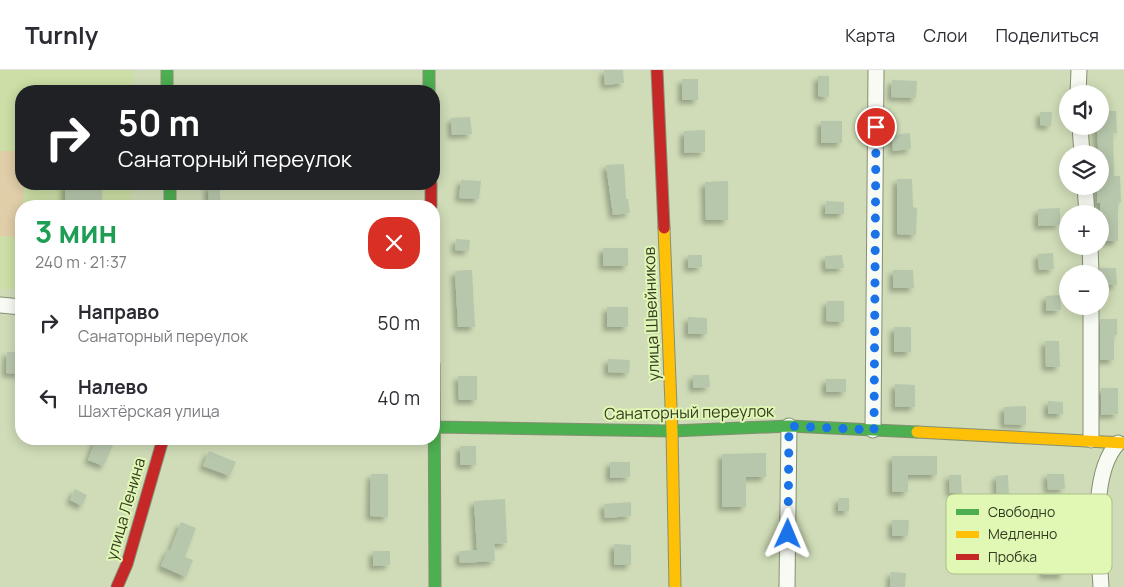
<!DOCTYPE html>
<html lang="ru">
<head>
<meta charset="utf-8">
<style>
	body { margin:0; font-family:Manrope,sans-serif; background:#f2f2f3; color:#2b2b33; height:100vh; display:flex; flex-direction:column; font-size:19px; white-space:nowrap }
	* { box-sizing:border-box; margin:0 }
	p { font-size:16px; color:#7c7c81 }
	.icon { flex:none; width:28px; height:28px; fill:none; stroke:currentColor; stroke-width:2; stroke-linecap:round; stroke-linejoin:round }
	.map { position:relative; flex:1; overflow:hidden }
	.drawer { position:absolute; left:15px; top:130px; width:425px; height:245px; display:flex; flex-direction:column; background:#fff; border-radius:20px; box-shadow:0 2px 12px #0003 }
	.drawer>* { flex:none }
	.hud { position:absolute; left:15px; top:15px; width:425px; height:105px; border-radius:20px; box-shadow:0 2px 12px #0003; background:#202124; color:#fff; overflow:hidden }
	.tools { position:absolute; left:1059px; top:15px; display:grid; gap:10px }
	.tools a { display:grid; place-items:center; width:50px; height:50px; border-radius:50%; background:#fff; box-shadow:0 2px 12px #0003; font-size:25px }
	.pin { position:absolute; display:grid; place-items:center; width:42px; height:42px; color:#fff; margin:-21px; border:2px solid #fff; border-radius:50%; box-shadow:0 1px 5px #0007 }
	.me { position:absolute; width:55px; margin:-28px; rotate:1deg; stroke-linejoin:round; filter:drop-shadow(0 0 4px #0008) }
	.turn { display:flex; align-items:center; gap:18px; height:105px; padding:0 20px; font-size:22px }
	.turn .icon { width:65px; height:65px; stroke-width:2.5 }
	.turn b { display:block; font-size:35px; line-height:42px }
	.round { display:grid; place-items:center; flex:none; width:52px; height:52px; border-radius:20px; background:#f2f2f3 }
	.overview { display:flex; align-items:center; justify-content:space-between; height:85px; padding:0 20px }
	h1 { font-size:30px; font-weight:700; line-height:38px; color:#1e9e55 }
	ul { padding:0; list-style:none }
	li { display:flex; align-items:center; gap:15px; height:75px; padding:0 20px }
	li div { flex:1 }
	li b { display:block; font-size:19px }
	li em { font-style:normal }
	header { display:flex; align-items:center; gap:30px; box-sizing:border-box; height:70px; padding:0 25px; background:#fff; border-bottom:1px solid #e1e1e2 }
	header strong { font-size:24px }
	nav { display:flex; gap:28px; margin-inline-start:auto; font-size:18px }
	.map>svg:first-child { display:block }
	.built { fill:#ccdfa6 }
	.green { fill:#e0cea8 }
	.building { fill:#b7c7ac; filter:url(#shadow) }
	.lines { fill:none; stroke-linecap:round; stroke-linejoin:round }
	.street-casing { stroke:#858f72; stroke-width:17 }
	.fast-casing { stroke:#858f72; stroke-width:13 }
	.slow-casing { stroke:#858f72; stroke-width:13 }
	.jam-casing { stroke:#858f72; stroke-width:13 }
	.street { stroke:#f8faf4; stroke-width:15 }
	.fast { stroke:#4caf50; stroke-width:11 }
	.slow { stroke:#ffc107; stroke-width:11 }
	.jam { stroke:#c62828; stroke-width:11 }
	.route { stroke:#1a73e8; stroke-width:9; stroke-dasharray:0 16.2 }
	.labels { text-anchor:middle; stroke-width:4; stroke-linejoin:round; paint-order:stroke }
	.street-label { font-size:16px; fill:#333b21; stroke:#e1f8b5 }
	.key { fill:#e1f8b5; stroke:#adbf89; stroke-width:1 }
	.key-label { font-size:14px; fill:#333b21 }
</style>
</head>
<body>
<header>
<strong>Turnly</strong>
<nav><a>Карта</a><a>Слои</a><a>Поделиться</a></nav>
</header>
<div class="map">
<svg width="1124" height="517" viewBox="0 0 1124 517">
	<defs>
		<filter id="shadow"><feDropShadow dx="-4" dy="4" stdDeviation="2.5" flood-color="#0004"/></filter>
	</defs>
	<rect width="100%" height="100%" fill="#cfdcb7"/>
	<path class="built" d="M0,0H133V21H21V114H132V136H21V219H0Z"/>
	<path class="green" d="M0,81H21V114H24L21,167L0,166Z"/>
	<path class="building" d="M604,0H623L624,13L605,15Z
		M818,6H829V27L818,26Z
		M682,9H698V30H682Z
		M892,10L917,11L916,28L891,27Z
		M1100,41H1116L1117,63H1113L1114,106H1120L1121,132L1118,133V171H1100V133H1097V116H1100L1097,56H1100Z
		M1040,42H1052L1051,56L1040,55Z
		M470,47L472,64L452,65L451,48Z
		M821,51H842V73H821Z
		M705,60V82L684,83V61Z
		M910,63L911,79L893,81L892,65Z
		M624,94L626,129H628L630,143L613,145L606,95Z
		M897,109H912L913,137L917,138L916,165L897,164Z
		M461,110L481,111L479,129L459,128Z
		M728,111V150H706L705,112Z
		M65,114H102V136H65Z
		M219,115L221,135L209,136L208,116Z
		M826,131L844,132V144H825Z
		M1060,138V155L1038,156V139Z
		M456,169L470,170L469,181L455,180Z
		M603,178H628V196H603Z
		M1053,183L1054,199L1039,200L1038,184Z
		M688,185H702V197L688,198Z
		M842,185L844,198L826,199L825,186Z
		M1100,198H1116L1117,215H1100Z
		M468,200H472L475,257H458L455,201Z
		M893,200H913L914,218H893Z
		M1060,225L1061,240L1046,241V226Z
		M827,231H844V252L826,251Z
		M607,237H628V257H607Z
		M688,247L707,248V264H688Z
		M1100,249H1117V265H1114V290H1100Z
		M894,257H911V282H894Z
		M1045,271H1059L1060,297H1046Z
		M7,282H21V304L6,303Z
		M608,289L630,290L629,303L608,302Z
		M693,305H709L710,317L693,318Z
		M458,306H477V330H459Z
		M826,309H846V322H826Z
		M895,314L915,315V337H895Z
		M1101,318H1118V344L1101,345Z
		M1048,331L1063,332V344H1048Z
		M1026,336V355L1004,354V337Z
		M96,369H115L104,396L88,390Z
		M460,376H476V395H460Z
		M209,381L236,392L230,406L203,396Z
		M766,383V407H746V437H722V384Z
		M892,386H937V405H908V422H892Z
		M610,392H630V407L610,408Z
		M371,404H388V447L370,446Z
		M1047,404H1064L1065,419L1048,420Z
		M949,405H961L962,423H950Z
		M1008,405L1009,428L997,429L996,406Z
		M75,419L87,425L82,436L70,430Z
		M839,428H849V441H838Z
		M505,429L507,473L494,474L495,491L460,493L459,481L477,480L474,431Z
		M631,432V446L605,448L604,434Z
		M892,450H909L908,466H892Z
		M181,452L196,458L185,487L193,490L186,507L161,496L168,480L170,481Z
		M614,474L631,475V495H614Z
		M373,481H390V495L373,496Z
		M1043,491H1064V505H1043Z
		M891,502L906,503L905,517H890Z"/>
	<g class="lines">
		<defs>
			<path id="street" d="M1078,24L1079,0
				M1080,56L1082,84
				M1085,116L1087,144
				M1090,176L1091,204
				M0,235L21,237
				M873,360L876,0
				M1091,370V236
				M787,517L789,356
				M1101,517C1099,477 1089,404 1118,373"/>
			<path id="fast" d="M167,0V21
				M429,0V21
				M170,114V136
				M434,295L435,517
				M434,357L672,361L789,356L917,362"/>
			<path id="slow" d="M664,158L672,361L675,517
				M917,362L1124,373"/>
			<path id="jam" d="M657,0L664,158
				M431,114V136
				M117,517L127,494L163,369"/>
		</defs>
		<use href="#street" class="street-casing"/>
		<use href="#fast" class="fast-casing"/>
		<use href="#slow" class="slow-casing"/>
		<use href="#jam" class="jam-casing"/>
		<use href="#street" class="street"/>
		<use href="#fast" class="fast"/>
		<use href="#slow" class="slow"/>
		<use href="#jam" class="jam"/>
	</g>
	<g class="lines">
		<path class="route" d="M788,464L789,356L874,360L876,57"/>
	</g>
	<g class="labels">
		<g class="street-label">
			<text transform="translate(651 244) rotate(-92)" y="6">улица Швейников</text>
			<text transform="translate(689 342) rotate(-1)" y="6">Санаторный переулок</text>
			<text transform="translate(125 439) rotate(-74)" y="6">улица Ленина</text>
		</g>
	</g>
	<rect x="946" y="424" width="166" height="80" rx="8" class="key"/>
	<rect x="956" y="439" width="23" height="6" fill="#4caf50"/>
	<rect x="956" y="461" width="23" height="7" fill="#ffc107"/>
	<rect x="956" y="484" width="23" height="6" fill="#c62828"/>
	<g class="key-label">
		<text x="988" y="447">Свободно</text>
		<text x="988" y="469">Медленно</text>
		<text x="988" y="492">Пробка</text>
	</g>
</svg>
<div class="tools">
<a><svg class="icon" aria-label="sound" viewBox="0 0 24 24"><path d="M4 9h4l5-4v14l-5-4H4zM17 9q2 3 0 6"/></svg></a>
<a><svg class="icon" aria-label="layers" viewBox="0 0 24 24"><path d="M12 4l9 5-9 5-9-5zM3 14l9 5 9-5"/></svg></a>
<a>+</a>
<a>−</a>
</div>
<div class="pin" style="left:876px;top:57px;background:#d93025"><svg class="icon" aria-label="arrive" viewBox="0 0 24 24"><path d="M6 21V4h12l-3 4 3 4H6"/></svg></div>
<svg class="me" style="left:788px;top:464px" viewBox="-20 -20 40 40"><path d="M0-17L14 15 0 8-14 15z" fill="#1a73e8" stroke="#fff" stroke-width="4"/></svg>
<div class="hud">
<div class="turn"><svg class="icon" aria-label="right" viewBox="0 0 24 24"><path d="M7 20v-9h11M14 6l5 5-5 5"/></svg><div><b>50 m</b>Санаторный переулок</div></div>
</div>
<section class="drawer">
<div class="overview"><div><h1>3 мин</h1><p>240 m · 21:37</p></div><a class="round" style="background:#d93025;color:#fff"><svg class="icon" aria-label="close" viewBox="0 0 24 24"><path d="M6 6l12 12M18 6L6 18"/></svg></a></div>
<ul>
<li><svg class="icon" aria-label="right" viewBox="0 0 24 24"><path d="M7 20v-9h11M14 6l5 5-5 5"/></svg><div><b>Направо</b><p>Санаторный переулок</p></div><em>50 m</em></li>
<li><svg class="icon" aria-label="left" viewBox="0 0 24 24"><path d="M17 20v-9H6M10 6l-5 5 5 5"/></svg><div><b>Налево</b><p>Шахтёрская улица</p></div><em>40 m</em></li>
</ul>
</section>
</div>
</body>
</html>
